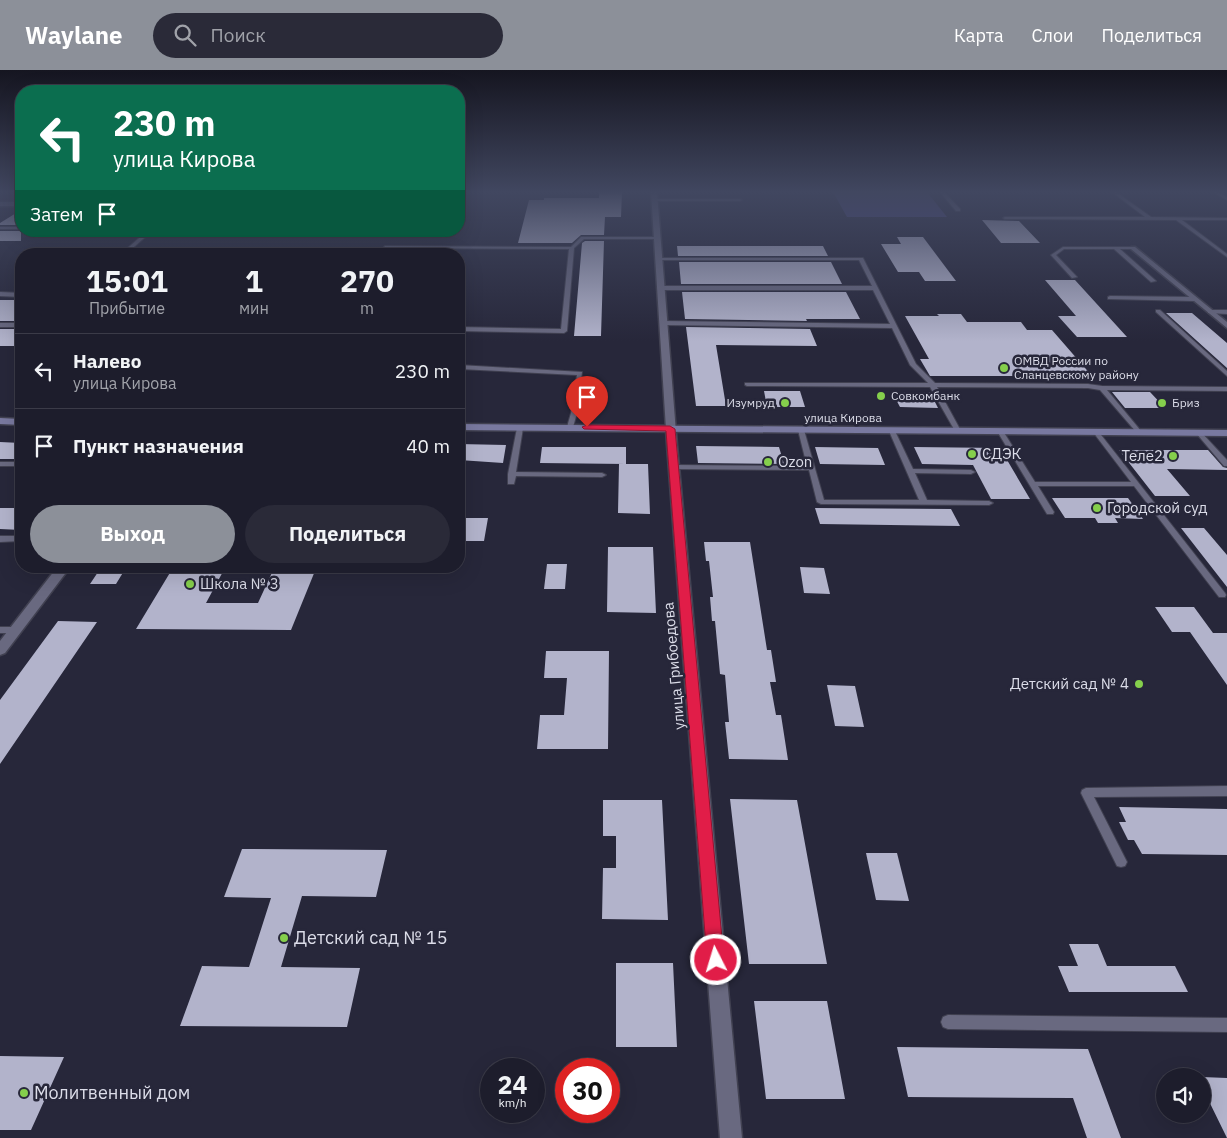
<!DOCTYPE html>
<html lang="ru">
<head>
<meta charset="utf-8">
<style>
	body { margin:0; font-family:"IBM Plex Sans",sans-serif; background:#2a2a38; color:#f1f3f6; height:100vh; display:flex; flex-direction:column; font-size:19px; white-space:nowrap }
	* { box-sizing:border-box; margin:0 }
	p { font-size:16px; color:#a0a2a9 }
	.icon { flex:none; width:28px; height:28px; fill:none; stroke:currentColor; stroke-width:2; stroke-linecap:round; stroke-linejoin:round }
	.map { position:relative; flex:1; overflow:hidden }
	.sheet { position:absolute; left:15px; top:178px; width:450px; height:325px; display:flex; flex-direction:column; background:#1d1d2c; border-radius:20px; box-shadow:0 5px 20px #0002,0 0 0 1px #3b3b48 }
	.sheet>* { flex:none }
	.banner { position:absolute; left:15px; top:15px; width:450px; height:152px; border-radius:20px; box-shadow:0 5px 20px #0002,0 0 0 1px #3b3b48; background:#0b6e4f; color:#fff; overflow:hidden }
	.buttons { position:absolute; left:1156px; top:998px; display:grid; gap:10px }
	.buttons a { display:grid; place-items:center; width:55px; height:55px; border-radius:50%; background:#1d1d2c; box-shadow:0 5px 20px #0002,0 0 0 1px #3b3b48; font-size:25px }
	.speed { position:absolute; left:480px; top:988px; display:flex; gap:10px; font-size:25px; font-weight:700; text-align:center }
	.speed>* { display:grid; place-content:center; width:65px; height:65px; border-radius:50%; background:#1d1d2c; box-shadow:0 5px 20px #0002,0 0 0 1px #3b3b48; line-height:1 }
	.speed small { font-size:12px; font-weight:400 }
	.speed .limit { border:8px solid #d22; background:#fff; color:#111 }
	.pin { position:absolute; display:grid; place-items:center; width:42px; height:42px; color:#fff; margin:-51px -21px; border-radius:50% 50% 50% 0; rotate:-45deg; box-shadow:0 0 5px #0007 }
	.pin .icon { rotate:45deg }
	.me { position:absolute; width:55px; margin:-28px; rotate:355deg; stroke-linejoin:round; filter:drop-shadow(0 0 4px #0008) }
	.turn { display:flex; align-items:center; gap:18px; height:105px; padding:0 15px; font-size:22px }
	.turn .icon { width:65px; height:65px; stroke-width:2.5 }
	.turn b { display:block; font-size:35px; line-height:42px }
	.then { display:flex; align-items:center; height:48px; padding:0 15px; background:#0003; gap:10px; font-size:19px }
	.eta { display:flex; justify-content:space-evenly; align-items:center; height:85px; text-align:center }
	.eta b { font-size:30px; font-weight:700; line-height:35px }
	.primary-button { display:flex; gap:10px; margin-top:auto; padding:10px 15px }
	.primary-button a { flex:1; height:58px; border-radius:30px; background:#8c9099; color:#fff; font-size:20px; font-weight:700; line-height:58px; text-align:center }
	.primary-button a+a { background:#2a2a38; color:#f1f3f6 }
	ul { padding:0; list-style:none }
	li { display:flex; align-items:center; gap:15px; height:75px; padding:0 15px; border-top:1px solid #3b3b48 }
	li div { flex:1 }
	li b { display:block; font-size:19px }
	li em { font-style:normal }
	header { display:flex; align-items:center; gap:30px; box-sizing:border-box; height:70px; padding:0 25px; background:#8c9099; color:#fff }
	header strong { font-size:24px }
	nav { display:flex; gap:28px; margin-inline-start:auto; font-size:18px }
	.search { width:350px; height:45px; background:#2a2a38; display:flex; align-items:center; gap:12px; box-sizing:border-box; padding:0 18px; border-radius:28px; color:#a0a2a9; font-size:19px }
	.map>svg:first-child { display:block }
	.green { fill:#4b4787 }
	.building { fill:#b2b3cb }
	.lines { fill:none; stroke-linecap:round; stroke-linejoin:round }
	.lane-casing { stroke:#414151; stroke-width:2 }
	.street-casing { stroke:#414151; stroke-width:3 }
	.secondary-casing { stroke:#414151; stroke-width:3 }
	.lane { fill:#696980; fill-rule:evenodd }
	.street { fill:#696980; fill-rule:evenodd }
	.secondary { fill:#7979a0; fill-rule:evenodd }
	.route { fill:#e11d48; stroke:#92132f }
	.poi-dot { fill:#85cf4c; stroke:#27273a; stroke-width:2 }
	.labels { text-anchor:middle; stroke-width:5; stroke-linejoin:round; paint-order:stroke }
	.far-poi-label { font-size:12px; fill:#dcdde9; stroke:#27273a; text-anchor:start }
	.far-street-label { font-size:12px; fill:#dcdde9; stroke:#27273a }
	.poi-label { font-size:15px; fill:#dcdde9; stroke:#27273a; text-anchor:start }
	.street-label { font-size:15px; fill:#dcdde9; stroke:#27273a }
	.near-poi-label { font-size:18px; fill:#dcdde9; stroke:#27273a; text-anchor:start }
</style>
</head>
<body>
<header>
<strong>Waylane</strong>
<div class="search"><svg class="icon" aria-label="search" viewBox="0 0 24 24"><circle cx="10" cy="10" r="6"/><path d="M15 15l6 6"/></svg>Поиск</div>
<nav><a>Карта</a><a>Слои</a><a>Поделиться</a></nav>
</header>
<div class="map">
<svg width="1227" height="1068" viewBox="0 0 1227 1068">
	<rect width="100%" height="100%" fill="#27273a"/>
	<path class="green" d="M833,122H927L947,147H847Z"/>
	<path class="building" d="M599,122H622L621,147H605L604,165H581L572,173H518L529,130H544V128H599Z
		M21,140V155H0V153Z
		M982,150L1019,151L1040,173H1001Z
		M0,161H21V171H0Z
		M897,167H923L956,211H925L919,202H898L881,174H901Z
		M585,171H604L601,266H574L582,173Z
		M677,176H823L828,186H678Z
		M679,192H831L842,214H681Z
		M1045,210H1075L1127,267H1077L1058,246H1076Z
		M682,222H846L860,249H806L807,251L685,249Z
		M0,230H21V251H0Z
		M1166,243H1192L1227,273V298Z
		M937,244H961L967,252H1021L1027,260H1052L1092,306H930L920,289H929L905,246H939Z
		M686,257L810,259L817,276L716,275L726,336H696Z
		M0,259H21V276H0Z
		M764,321H800L805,337H767Z
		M892,322H930L938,338L900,337Z
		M1112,322H1150L1165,338H1125Z
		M0,372L21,373V389H0Z
		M459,374L506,375L503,393L459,390Z
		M696,376L779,377L784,394L698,393Z
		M542,377H626V394L540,393Z
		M815,377L878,378L885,395L820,394Z
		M914,377L1000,378L1030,429H991L973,395L922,394Z
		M1119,380H1208L1223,397L1227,398V400L1167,399L1190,426H1155Z
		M619,394H648L650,444L618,443Z
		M1052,428H1128L1143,449L1115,448L1118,453H1098L1095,448H1065Z
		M0,438H21V460L0,459Z
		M815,438L951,439L960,456L820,454Z
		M459,448H488L484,471H459Z
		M1181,458H1204L1227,485V517Z
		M704,472H750L767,580H771L776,612H770L776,645H781L788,690L729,689L725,652H729L725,605L720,604L715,551H712L710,527H713L709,491H706Z
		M608,477H653L656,543L607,542Z
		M547,494H567L565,519H544Z
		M102,496H127L116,514H90Z
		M174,496H226L206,533H258L275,496H317L291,560L136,559Z
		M800,497L824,498L830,524L804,523Z
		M1155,537H1194L1213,563H1227V615L1190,562H1172Z
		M58,551L97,552L0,694V630Z
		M546,581H609L608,679H537L540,645H564L567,608H544Z
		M827,615L855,616L864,657L835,656Z
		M730,729L797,730L827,894H749Z
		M603,730H662L668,850L602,849L603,798H616V766H603Z
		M1119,737L1227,739V785L1142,784L1134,770H1128L1119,752H1126Z
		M242,779L387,780L376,827L302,826L281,897L360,898L347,957L180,956L202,896L249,897L271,828L224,827Z
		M866,783H897L909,831L876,830Z
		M1069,874H1098L1107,896H1175L1188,922H1069L1058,896H1078Z
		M616,893H673L677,977H616Z
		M754,931H827L845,1029H766Z
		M897,977L1088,979L1121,1068H1087L1073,1028L908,1027Z
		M0,986L64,987L31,1060H0Z
		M1202,1007L1227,1008V1068L1202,1017Z"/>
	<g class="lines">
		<defs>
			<path id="lane" d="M940,122H944L960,139V141H956Z
				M1112,122H1116L1151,147L1227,148V150H1182L1227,184V187L1176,150L1005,149L1003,148L1005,147H1145Z
				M1213,122H1218L1227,127V130Z
				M654,129H740L742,130L740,131H653Z
				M0,157H21V159H0Z
				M147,161H152L126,184H121Z
				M581,167H656L658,168L656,169H584L574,178L567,261L564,263L459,261V257L561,259L569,179L386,178L383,184H378L385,176L571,177Z
				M1063,177H1135V178L1133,179H1120L1156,211L1151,212L1114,179H1064L1056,185L1077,207L1072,208L1051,185Z
				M658,188H863L916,294L935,313L1088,314L1102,316L1227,317V321L1107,320L1141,361L1142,362L1139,364L1137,363L1100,320L1088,318L937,317L961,361L958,363L955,361L930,317L747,316L745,315V313H928L910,295L892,258L663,255L660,253L663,251L890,254L873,220H660L657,218L660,216H872L859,190H656V188Z
				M0,222L21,223V227L0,226Z
				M1110,226L1194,227L1197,229L1194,231L1108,229V227Z
				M1156,240H1160L1227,301V306L1156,242Z
				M1210,240H1227V244L1208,243V241Z
				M0,253H21V257H0Z
				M459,295L582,302L577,343L573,357L570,359L567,357L571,343L577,305L459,299Z
				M520,356L523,358L516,402L602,403L606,405L602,407L516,406L514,414H508V404L517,358Z
				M801,358L804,360L824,430H919L889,361L892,359L895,361L913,399L971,400L975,402L971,404L915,403L927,430L989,431L993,433L989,435L821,434L817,432L809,400L674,399L670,397L674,395L807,396L798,360Z
				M1000,359L1003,361L1035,412H1131L1093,362L1096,360L1098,361L1225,523L1226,525L1225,527H1219L1134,416H1038L1054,442L1053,444H1047L997,361Z
				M1198,360L1200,361L1227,390V396H1224L1196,363L1195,362Z
				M0,392H21V396H0Z
				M0,466H21V471L0,472Z
				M0,557H16L21,560L16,563H0Z
				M1227,716V726L1094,727L1127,792L1125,796L1121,797L1117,796L1081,723L1082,720L1086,718Z
				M948,945L1227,948V962L948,959L943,957L941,952L943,947Z"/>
			<path id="street" d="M651,122H657L677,375L742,1068H720L667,375Z
				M0,132H21V136H0Z
				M1131,177H1135L1227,252V258L1131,179Z
				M58,496H71L5,583L0,585V571Z"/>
			<path id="secondary" d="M0,348L21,349V355L0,354Z
				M459,354L1227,360V366L459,360Z"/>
		</defs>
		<use href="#lane" class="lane-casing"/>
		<use href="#street" class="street-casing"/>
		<use href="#secondary" class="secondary-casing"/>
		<use href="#lane" class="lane"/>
		<use href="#street" class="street"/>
		<use href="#secondary" class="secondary"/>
	</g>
	<linearGradient id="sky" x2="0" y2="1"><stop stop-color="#151520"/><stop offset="0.45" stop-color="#414760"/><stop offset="1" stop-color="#414760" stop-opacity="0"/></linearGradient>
	<rect width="1227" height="271" fill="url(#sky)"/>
	<path class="route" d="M587,355L670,356L675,359L724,890L722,896L716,899L710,896L707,890L666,361L584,359L582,357Z"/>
	<g class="poi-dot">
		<circle cx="1004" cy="298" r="5"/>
		<circle cx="881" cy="326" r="5"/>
		<circle cx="785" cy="333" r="5"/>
		<circle cx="1162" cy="333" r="5"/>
		<circle cx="972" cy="384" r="5"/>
		<circle cx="1173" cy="386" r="5"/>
		<circle cx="768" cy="392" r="5"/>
		<circle cx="1097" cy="438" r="5"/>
		<circle cx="190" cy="514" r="5"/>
		<circle cx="1139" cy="614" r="5"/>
		<circle cx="284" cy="868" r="5"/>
		<circle cx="24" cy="1023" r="5"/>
	</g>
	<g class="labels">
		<g class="far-poi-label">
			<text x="1014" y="295">ОМВД России по<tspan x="1014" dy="14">Сланцевскому району</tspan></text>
			<text x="891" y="330">Совкомбанк</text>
			<text x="775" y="337" text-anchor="end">Изумруд</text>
			<text x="1172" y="337">Бриз</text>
		</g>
		<g class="far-street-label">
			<text x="843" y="352">улица Кирова</text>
		</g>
		<g class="poi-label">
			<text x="982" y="389">СДЭК</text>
			<text x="1163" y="391" text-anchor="end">Теле2</text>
			<text x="778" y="397">Ozon</text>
			<text x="1107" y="443">Городской суд</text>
			<text x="200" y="519">Школа № 3</text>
			<text x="1129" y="619" text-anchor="end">Детский сад № 4</text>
		</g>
		<g class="street-label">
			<text transform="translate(674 596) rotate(-95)" y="5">улица Грибоедова</text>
		</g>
		<g class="near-poi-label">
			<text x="294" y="874">Детский сад № 15</text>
			<text x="34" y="1029">Молитвенный дом</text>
		</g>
	</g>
</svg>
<div class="buttons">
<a><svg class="icon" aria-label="sound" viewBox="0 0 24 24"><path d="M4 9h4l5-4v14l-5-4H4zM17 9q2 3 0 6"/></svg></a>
</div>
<div class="speed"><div>24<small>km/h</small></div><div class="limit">30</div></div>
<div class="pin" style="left:587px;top:357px;background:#d93025"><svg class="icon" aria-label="arrive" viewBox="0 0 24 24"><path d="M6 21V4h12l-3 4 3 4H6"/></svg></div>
<svg class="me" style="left:716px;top:890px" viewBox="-20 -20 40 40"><circle r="17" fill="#e11d48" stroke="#fff" stroke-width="3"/><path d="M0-11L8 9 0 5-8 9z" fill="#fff"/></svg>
<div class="banner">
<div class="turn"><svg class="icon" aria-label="left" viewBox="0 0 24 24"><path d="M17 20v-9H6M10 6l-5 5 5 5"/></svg><div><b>230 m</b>улица Кирова</div></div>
<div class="then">Затем<svg class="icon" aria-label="arrive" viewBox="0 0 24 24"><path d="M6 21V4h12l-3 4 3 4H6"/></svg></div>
</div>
<section class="sheet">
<div class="eta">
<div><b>15:01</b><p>Прибытие</p></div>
<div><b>1</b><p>мин</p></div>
<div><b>270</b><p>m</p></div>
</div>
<ul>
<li><svg class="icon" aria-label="left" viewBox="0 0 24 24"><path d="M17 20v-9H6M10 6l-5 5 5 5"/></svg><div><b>Налево</b><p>улица Кирова</p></div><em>230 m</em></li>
<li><svg class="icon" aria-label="arrive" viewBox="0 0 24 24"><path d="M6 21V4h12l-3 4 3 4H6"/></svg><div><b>Пункт назначения</b></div><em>40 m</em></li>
</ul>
<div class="primary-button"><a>Выход</a><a>Поделиться</a></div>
</section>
</div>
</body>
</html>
